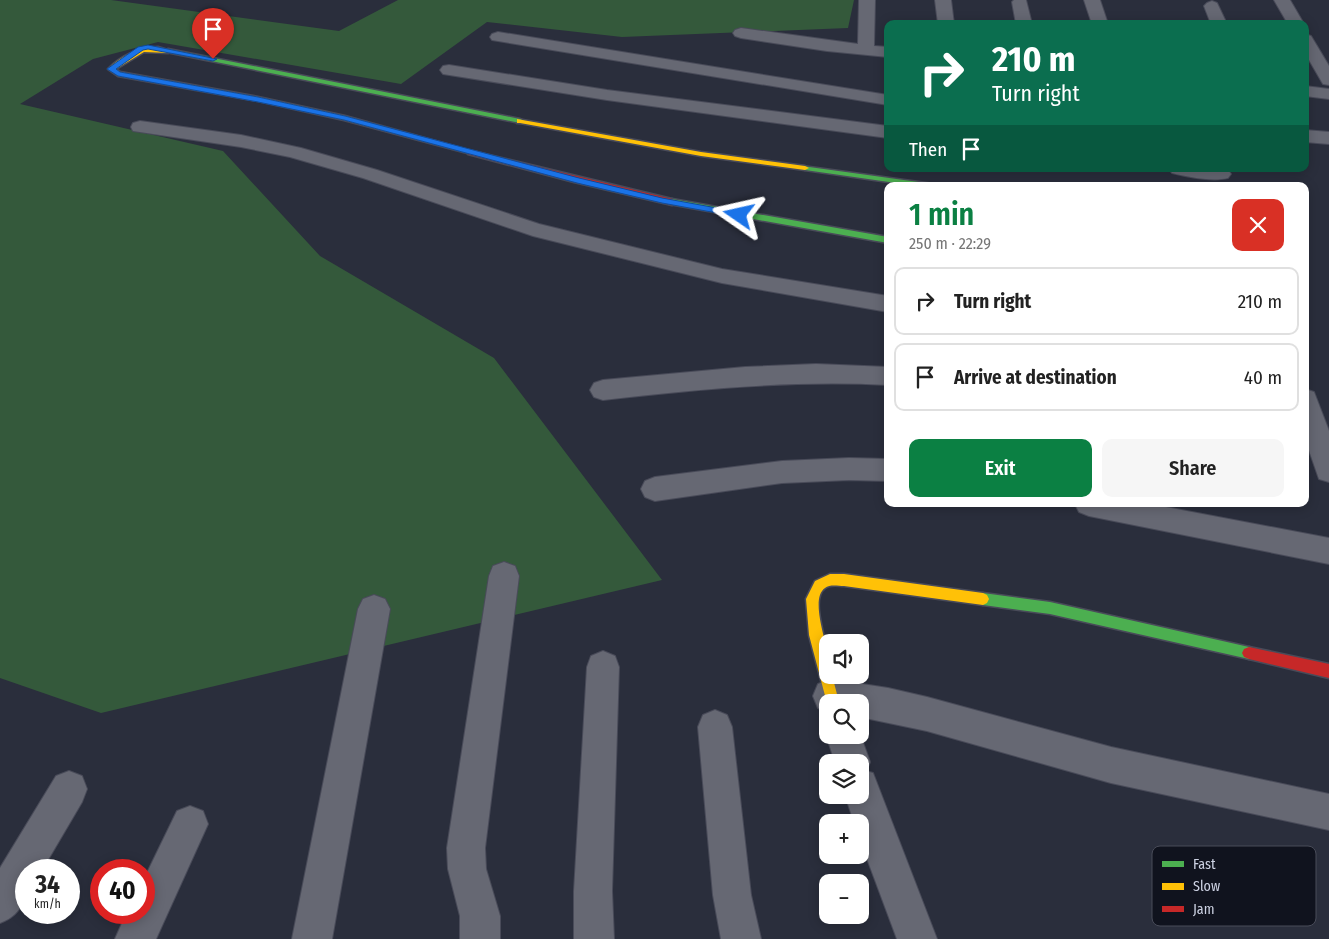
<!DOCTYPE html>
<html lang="en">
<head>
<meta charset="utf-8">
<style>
	body { margin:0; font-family:"Fira Sans Condensed",sans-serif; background:#f6f6f6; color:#222; height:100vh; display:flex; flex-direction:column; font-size:19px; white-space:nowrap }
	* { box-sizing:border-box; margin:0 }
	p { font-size:16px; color:#767676 }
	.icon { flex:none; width:28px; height:28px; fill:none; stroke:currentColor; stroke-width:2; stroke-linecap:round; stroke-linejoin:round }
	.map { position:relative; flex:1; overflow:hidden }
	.panel { position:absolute; left:884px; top:182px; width:425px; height:325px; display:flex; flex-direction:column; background:#fff; border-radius:10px; box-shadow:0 2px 12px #0003 }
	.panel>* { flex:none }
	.banner { position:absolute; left:884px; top:20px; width:425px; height:152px; border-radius:10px; box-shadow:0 2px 12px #0003; background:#0b6e4f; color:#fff; overflow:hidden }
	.buttons { position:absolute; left:819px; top:634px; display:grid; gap:10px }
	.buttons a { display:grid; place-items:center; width:50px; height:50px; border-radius:10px; background:#fff; box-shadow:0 2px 12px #0003; font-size:25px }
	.speed { position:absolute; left:15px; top:859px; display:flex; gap:10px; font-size:25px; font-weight:700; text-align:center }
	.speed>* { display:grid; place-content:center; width:65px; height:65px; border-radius:50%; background:#fff; box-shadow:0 2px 12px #0003; line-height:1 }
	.speed small { font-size:12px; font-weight:400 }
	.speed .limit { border:8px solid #d22; background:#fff; color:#111 }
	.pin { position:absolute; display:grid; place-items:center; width:42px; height:42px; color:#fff; margin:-51px -21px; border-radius:50% 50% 50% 0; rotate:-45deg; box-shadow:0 0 5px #0007 }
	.pin .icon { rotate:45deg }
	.me { position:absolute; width:55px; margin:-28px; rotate:281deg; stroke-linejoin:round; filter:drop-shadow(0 0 4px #0008) }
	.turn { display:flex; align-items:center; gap:18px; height:105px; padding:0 25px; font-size:22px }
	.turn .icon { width:65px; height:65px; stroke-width:2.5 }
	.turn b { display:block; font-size:35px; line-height:42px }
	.then { display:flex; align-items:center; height:48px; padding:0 25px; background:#0003; gap:10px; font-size:19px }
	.round { display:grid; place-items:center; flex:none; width:52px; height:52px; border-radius:10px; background:#f6f6f6 }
	.headline { display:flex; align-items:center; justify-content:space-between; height:85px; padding:0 25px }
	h1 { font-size:30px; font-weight:600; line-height:38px; color:#0b8043 }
	.button { display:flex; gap:10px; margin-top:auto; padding:10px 25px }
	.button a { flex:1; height:58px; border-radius:10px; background:#0b8043; color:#fff; font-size:20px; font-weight:600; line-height:58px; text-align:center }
	.button a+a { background:#f6f6f6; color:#222 }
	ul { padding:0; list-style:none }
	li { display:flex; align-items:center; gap:15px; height:68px; margin:0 10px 8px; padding:0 15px; border:2px solid #e0e0e0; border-radius:10px }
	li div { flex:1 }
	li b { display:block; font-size:19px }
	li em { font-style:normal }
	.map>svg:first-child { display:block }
	.green { fill:#34593b }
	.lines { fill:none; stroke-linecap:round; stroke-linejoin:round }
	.street-casing { stroke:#494b59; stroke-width:2 }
	.fast-casing { stroke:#494b59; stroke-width:3 }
	.slow-casing { stroke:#494b59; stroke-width:3 }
	.jam-casing { stroke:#494b59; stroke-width:3 }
	.street { fill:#666873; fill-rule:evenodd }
	.fast { fill:#4caf50; fill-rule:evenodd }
	.slow { fill:#ffc107; fill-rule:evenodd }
	.jam { fill:#c62828; fill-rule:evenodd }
	.route { fill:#1a73e8; stroke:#114b97 }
	.key { fill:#10131e; stroke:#494c59; stroke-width:1 }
	.key-label { font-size:14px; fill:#cdd2e3 }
</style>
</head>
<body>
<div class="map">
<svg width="1329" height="939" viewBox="0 0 1329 939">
	<rect width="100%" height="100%" fill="#2a2e3c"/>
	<path class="green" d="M0,0H111L339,31L398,0H854L848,28L622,37L487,22L401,84L158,42L93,59L20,104L223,151L320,256L494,358L662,580L101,713L0,678Z"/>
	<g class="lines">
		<defs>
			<path id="street" d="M859,0H875L874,46L888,47V57L827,51L741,38L735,36L733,33L735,30L741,28L858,44Z
				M935,0H951L954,24H938Z
				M1014,0H1026L1032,24H1016L1012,2Z
				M1084,0H1100L1108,24H1092Z
				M1274,0H1290L1304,24H1288Z
				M1212,1L1217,3L1227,24H1211L1204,6L1207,3Z
				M498,32L888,95V105L492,40L490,37L492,34Z
				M1305,34L1311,36L1329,66V85L1323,84L1305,53Z
				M449,65L607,90L888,126V138L607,100L443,74L440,70L443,66Z
				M1305,86L1329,89V99L1305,96Z
				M140,121L241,135L301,148L377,170L539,224L722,269L888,296V312L722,283L533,236L363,178L290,157L241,147L133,131L131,127L133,123Z
				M1305,130L1329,132V144L1305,142Z
				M1169,169H1224L1228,170L1231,174L1228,178C1212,182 1188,177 1172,173Z
				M816,364L888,367V385C792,380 698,389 603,400L594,397L590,390L594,383L603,380L745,367Z
				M1305,389L1314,392L1329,431V482L1319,479L1305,439Z
				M849,458L888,459V481L849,480L782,483L655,501L645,497L641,489L645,481L655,477L782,461Z
				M1075,504H1150L1329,538V564L1089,516L1079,512Z
				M504,562L515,566L519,576L485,848L486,869L500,916V939H460V916L448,869L447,848L489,576L493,566Z
				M374,595L385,599L390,609L332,939H292L358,609L363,599Z
				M603,651L615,656L619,667L612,891L614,939H574V891L587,667L591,656Z
				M830,679L888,688L927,697L1111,747L1329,794V830L1111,783L927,731L860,717V702H828V712L818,708L813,696L818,684Z
				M715,710L727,715L732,727L751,895L761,939H721L713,895L698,727L703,715Z
				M828,731V735L860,734L870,762L866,771L873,773L937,939H897L860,840V822H854L845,795H860V762H835L826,735Z
				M69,771L82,776L87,789L82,802L42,870H26C26,895 26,913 0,923V868L56,776Z
				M190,806L203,811L208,824L156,939H115L127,912H144V879L177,811Z"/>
			<path id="fast" d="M168,49L520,119L524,121L520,123L166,52L165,51Z
				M802,166L933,184L937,186H917L805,170L801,168Z
				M672,199L888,237V243L669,204V200Z
				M983,593L1050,602L1249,647L1254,649L1256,653L1254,657L1249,659L1050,614L983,605L979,603L977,599L979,595Z"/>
			<path id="slow" d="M158,47L171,51L168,53L144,52L116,69L120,72L258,97L345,116L475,152L471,154L344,120L258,101L118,76L108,69C121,56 139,47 158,47Z
				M517,119L701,152L805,166L809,168L805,170L701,156L520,123H517Z
				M830,574H844L983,593L987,595L989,599L987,603L983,605L844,586C838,586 830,584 825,588C810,598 826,640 828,655C828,662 828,669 828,675H832L839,702H828V707L809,635L806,599L815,581Z"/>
			<path id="jam" d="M468,150L672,199L676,202L672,205L574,182L468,154Z
				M1249,647L1329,664V678L1249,659L1244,657L1242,653L1244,649Z"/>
		</defs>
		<use href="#street" class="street-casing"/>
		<use href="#fast" class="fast-casing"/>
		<use href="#slow" class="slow-casing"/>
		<use href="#jam" class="jam-casing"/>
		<use href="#street" class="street"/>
		<use href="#fast" class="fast"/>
		<use href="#slow" class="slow"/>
		<use href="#jam" class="jam"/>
	</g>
	<path class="route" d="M148,45L217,59L213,61L148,49L143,50L116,69L120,72L258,97L345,116L579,178L662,198L739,212L743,215L739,217L662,203L577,183L344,120L258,102L118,76L107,69L138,47Z"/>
	<rect x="1152" y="846" width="164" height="80" rx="8" class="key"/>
	<rect x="1162" y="861" width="22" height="6" fill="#4caf50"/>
	<rect x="1162" y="883" width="22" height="7" fill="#ffc107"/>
	<rect x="1162" y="906" width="22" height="6" fill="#c62828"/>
	<g class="key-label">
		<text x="1193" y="869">Fast</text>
		<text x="1193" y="891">Slow</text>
		<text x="1193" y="914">Jam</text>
	</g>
</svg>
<div class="buttons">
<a><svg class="icon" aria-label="sound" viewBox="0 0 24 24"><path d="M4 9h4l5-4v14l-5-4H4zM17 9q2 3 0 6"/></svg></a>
<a><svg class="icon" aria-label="search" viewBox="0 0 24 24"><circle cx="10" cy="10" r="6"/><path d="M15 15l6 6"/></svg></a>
<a><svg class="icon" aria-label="layers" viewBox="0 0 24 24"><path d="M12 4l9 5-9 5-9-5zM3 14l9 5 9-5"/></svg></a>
<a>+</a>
<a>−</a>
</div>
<div class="speed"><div>34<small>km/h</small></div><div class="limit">40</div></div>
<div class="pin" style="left:213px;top:59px;background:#d93025"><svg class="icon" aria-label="arrive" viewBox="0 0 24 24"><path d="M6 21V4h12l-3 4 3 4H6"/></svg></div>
<svg class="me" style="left:739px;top:215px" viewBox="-20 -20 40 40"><path d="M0-17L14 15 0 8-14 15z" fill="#1a73e8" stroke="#fff" stroke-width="4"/></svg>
<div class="banner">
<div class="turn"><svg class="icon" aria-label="right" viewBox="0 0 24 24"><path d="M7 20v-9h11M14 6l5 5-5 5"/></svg><div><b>210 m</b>Turn right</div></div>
<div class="then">Then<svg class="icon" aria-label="arrive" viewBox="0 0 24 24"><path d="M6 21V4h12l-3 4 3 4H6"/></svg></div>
</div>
<section class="panel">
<div class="headline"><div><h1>1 min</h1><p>250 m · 22:29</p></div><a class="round" style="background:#d93025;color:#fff"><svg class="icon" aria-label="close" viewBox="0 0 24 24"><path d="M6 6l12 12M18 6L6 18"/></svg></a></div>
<ul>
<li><svg class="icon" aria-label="right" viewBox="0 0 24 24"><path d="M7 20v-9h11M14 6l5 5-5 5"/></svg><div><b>Turn right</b></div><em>210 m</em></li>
<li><svg class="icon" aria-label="arrive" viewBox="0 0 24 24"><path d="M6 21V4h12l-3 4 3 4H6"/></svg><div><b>Arrive at destination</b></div><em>40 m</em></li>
</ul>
<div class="button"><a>Exit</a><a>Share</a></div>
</section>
</div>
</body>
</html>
